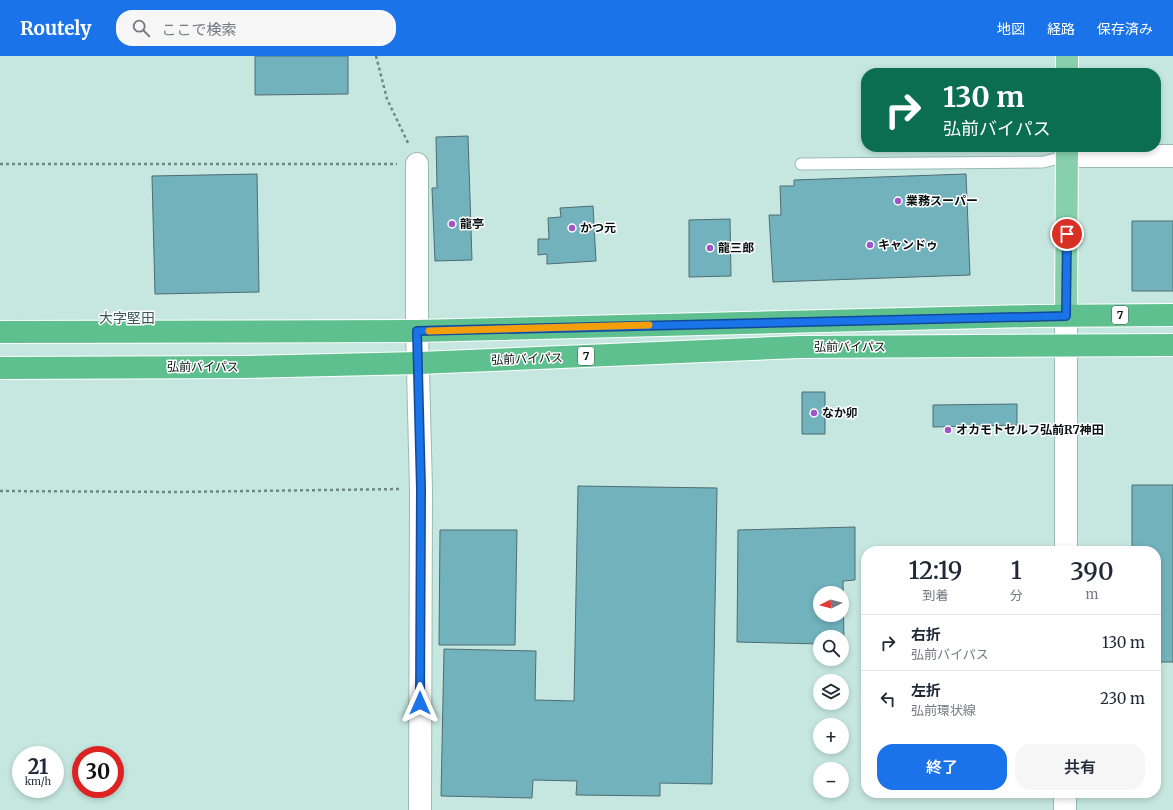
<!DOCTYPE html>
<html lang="ja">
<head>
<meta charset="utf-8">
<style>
	body { margin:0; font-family:Merriweather,"Noto Sans JP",serif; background:#f6f6f7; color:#1f2937; height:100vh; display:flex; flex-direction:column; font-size:15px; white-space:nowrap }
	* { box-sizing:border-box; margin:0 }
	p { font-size:13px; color:#747a83 }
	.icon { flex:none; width:22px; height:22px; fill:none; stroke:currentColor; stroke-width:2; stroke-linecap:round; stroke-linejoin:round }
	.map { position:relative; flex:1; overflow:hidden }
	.sheet { position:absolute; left:861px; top:490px; width:300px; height:252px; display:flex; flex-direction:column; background:#fff; border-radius:16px; box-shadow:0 2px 6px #0003 }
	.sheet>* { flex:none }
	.banner { position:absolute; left:861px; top:12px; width:300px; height:84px; border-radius:16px; box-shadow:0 2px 6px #0003; background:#0b6e4f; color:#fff; overflow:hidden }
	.needle { width:26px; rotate:264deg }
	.fabs { position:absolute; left:813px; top:530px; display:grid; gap:8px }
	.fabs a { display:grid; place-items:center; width:36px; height:36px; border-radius:50%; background:#fff; box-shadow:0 2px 6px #0003; font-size:20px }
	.speed { position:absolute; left:12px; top:690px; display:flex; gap:8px; font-size:20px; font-weight:700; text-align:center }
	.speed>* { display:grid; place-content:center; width:52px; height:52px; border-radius:50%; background:#fff; box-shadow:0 2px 6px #0003; line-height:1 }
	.speed small { font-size:10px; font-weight:400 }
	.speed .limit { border:6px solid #d22; background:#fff; color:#111 }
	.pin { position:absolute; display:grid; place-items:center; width:34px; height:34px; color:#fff; margin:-17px; border:2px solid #fff; border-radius:50%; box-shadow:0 1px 4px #0007 }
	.me { position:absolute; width:44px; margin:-22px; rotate:0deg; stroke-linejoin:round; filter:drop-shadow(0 0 3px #0008) }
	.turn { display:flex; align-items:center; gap:14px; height:84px; padding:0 16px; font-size:18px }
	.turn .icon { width:52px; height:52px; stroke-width:2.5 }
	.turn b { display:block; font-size:28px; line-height:34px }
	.eta { display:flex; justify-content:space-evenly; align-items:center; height:68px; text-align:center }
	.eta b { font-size:24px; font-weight:600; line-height:28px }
	.button { display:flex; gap:8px; margin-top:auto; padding:8px 16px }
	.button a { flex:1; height:46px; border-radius:16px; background:#1a73e8; color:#fff; font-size:16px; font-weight:600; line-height:46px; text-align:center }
	.button a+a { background:#f6f6f7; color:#1f2937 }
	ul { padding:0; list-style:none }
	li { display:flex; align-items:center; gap:12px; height:56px; padding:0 16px; border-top:1px solid #e0e1e3 }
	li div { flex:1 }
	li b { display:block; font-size:15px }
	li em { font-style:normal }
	header { display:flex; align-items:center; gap:24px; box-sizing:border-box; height:56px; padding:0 20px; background:#1a73e8; color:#fff }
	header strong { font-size:19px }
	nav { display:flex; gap:22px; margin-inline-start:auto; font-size:14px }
	.search { width:280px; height:36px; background:#f6f6f7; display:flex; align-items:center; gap:10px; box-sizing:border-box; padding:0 14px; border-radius:16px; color:#747a83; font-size:15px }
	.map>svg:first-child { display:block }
	.building { fill:#71b2bd; stroke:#4e6d72; fill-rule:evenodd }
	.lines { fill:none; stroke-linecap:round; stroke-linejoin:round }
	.service-casing { stroke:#9abab4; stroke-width:13 }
	.minor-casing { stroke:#9abab4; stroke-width:24 }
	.tertiary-casing { stroke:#9abab4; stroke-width:24 }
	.primary-casing { stroke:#fff; stroke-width:24 }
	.trunk-casing { stroke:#fff; stroke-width:24 }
	.path { stroke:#708782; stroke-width:2.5; stroke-dasharray:3 3; stroke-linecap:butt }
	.service { stroke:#fff; stroke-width:11 }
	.minor { stroke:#fff; stroke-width:22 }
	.tertiary { stroke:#fff; stroke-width:22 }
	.primary { stroke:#87d0ab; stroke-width:22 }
	.trunk { stroke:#5fc08f; stroke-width:22 }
	.route-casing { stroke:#114b97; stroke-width:10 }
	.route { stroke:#1a73e8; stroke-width:7 }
	.slow { stroke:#f59e0b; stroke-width:7 }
	.poi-dot { fill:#a055c7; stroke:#fff; stroke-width:1.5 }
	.labels { text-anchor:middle; stroke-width:3; stroke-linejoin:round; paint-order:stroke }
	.shield { fill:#fff; stroke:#515857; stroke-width:1 }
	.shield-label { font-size:11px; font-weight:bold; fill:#06110f }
	.poi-label { font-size:12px; font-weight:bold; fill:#06110f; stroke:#fff; text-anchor:start }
	.street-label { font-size:12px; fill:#06110f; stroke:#fff }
	.quarter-label { font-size:14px; fill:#3b5853; stroke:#fff }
</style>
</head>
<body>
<header>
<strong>Routely</strong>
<div class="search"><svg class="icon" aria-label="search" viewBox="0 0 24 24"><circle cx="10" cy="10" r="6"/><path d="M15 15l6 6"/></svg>ここで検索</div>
<nav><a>地図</a><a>経路</a><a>保存済み</a></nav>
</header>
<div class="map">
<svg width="1173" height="754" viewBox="0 0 1173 754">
	<rect width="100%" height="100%" fill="#c6e7e0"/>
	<path class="building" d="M255,0H348V38L255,39Z
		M468,80L472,204L435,205L432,132H437L436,81Z
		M257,118L259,236L155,238L152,120Z
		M966,118L970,219L773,226L769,159H781L780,130H794V124Z
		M593,150L596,205L547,208V198L538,199V183H549L548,162L561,161L560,152Z
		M730,163L731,220L689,221V164Z
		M1132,165H1173V235H1132Z
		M802,336H825V378H802Z
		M1017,348V369L933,371V349Z
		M1132,429H1173V606H1156V495H1132Z
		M578,430L717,432L712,728L660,727V740L576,739L577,725L533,724L532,742L441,740L444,593L536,595L535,644L574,645Z
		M855,471V524L843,525L844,589H842V581H820V588L737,586L738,474ZM820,537H842V559H820Z
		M440,474H517L515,589H439Z"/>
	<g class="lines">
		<defs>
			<path id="service" d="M801,108L1043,106L1067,100"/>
			<path id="minor" d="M1067,100H1173
				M417,108V275L421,433L420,754"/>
			<path id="tertiary" d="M1066,495V259
				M1065,754V737"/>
			<path id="primary" d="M1067,17V0
				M1066,259L1067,91"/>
			<path id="trunk" d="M0,276L417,275L1032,260L1173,259
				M0,312L245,311L419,307L799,291L1173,289"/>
		</defs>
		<use href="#service" class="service-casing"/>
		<use href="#minor" class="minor-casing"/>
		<use href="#tertiary" class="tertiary-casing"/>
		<use href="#primary" class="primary-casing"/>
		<use href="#trunk" class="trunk-casing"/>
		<path class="path" d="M376,0L387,43L409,89
			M0,108H397
			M0,435L177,436L401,433"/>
		<use href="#service" class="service"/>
		<use href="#minor" class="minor"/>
		<use href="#tertiary" class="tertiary"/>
		<use href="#primary" class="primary"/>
		<use href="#trunk" class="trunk"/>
	</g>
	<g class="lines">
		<defs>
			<path id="route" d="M420,647L421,433L417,275L1066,260L1067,178"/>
		</defs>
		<use href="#route" class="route-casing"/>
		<use href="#route" class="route"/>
		<path class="slow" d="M429,275L649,269"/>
	</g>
	<g class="poi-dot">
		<circle cx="898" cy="145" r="4"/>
		<circle cx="452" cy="168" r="4"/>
		<circle cx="572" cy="172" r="4"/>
		<circle cx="870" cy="189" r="4"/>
		<circle cx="710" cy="192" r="4"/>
		<circle cx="814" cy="357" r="4"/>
		<circle cx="948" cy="374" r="4"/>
	</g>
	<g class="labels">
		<g class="shield">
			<rect x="1112" y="250" width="16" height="18" rx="3"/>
			<rect x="578" y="291" width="16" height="18" rx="3"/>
		</g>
		<g class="shield-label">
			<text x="1120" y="263">7</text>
			<text x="586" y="304">7</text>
		</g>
		<g class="poi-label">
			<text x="906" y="149">業務スーパー</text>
			<text x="460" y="172">龍亭</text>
			<text x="580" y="176">かつ元</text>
			<text x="878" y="193">キャンドゥ</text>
			<text x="718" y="196">龍三郎</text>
			<text x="822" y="361">なか卯</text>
			<text x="956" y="378">オカモトセルフ弘前R7神田</text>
		</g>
		<g class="street-label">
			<text x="850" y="295">弘前バイパス</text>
			<text transform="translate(527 303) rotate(-2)" y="4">弘前バイパス</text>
			<text x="203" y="315">弘前バイパス</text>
		</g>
		<g class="quarter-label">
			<text x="127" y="267">大字堅田</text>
		</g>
	</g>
</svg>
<div class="fabs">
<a><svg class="needle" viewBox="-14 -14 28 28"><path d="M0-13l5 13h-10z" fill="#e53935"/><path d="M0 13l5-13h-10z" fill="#747a83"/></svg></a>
<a><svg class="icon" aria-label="search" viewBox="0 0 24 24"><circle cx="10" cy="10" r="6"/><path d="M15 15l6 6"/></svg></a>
<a><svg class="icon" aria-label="layers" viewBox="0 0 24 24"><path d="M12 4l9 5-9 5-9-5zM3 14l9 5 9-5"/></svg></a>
<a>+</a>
<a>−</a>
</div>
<div class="speed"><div>21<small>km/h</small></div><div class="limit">30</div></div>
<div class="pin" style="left:1067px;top:178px;background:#d93025"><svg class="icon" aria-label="arrive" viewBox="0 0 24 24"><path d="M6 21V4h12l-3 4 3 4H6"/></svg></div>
<svg class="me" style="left:420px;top:647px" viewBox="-20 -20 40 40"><path d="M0-17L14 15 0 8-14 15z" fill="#1a73e8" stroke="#fff" stroke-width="4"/></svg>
<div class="banner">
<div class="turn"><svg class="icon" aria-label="right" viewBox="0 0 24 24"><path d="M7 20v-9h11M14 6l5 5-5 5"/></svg><div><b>130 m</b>弘前バイパス</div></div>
</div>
<section class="sheet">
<div class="eta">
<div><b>12:19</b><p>到着</p></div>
<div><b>1</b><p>分</p></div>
<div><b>390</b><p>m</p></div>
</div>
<ul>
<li><svg class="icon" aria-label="right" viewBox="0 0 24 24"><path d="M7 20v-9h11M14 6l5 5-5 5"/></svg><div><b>右折</b><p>弘前バイパス</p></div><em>130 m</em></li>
<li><svg class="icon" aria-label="left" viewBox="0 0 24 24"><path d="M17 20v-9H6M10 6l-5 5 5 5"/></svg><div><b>左折</b><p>弘前環状線</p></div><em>230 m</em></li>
</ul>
<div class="button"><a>終了</a><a>共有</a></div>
</section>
</div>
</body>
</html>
